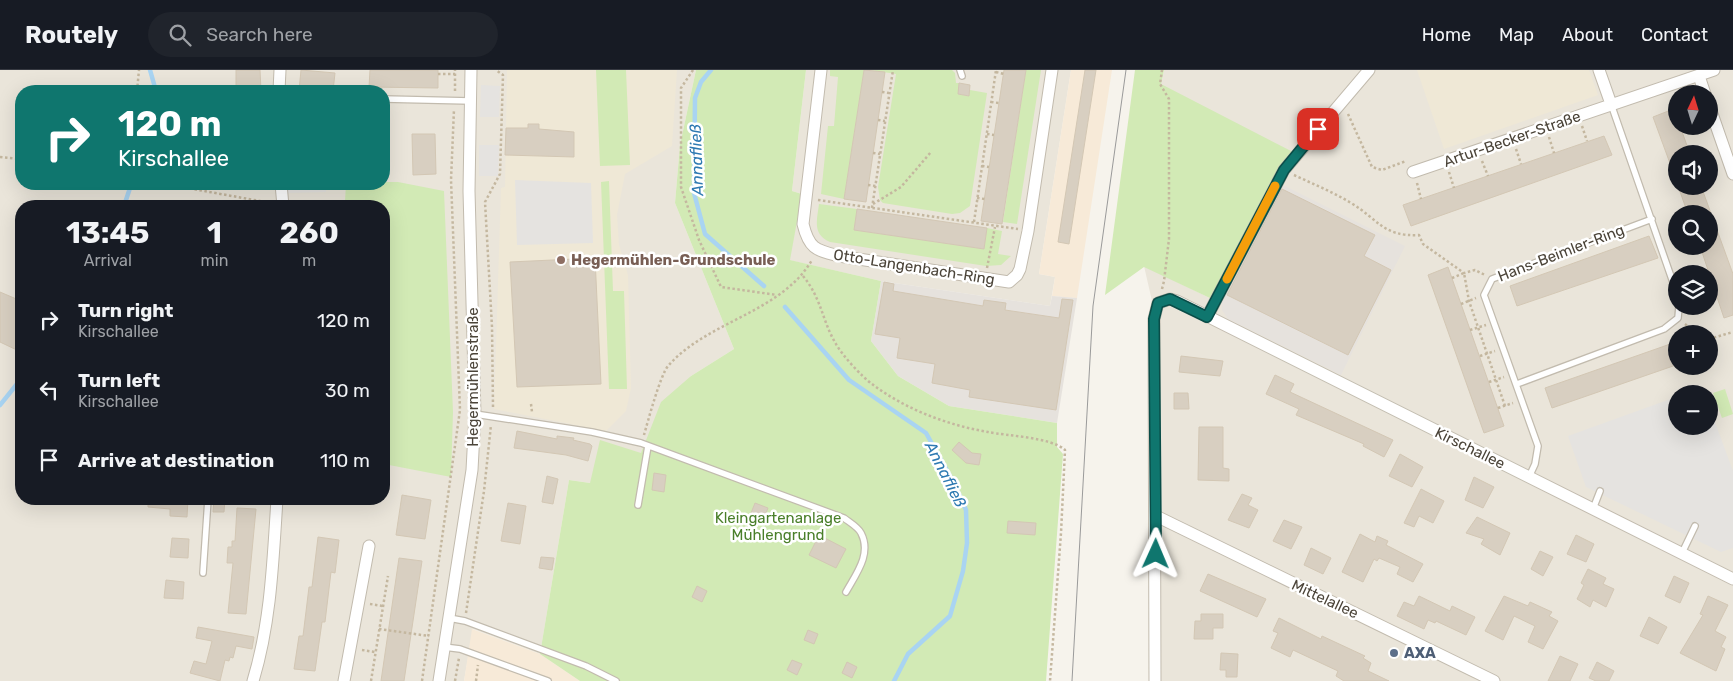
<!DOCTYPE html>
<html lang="en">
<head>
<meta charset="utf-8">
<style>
	body { margin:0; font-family:Rubik,sans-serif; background:#20242c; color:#f1f3f6; height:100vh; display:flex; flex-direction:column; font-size:19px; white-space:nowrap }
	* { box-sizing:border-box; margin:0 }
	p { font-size:16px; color:#9ea1a6 }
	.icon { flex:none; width:28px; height:28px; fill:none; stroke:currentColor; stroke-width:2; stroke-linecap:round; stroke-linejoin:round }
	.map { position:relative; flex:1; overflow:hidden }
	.sheet { position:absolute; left:15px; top:130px; width:375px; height:305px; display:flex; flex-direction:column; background:#171b24; border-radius:20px; box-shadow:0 5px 20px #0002 }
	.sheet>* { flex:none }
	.hud { position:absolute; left:15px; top:15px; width:375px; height:105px; border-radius:20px; box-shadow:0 5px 20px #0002; background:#0f766e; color:#fff; overflow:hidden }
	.needle { width:32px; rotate:4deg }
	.tools { position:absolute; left:1668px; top:15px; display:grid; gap:10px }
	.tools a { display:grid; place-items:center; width:50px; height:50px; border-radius:50%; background:#171b24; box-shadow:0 5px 20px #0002; font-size:25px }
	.pin { position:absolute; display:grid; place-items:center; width:42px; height:42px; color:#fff; margin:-21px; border-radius:10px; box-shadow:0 2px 8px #0006 }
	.me { position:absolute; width:55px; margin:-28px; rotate:1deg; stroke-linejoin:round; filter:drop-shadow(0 0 4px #0008) }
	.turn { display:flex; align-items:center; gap:18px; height:105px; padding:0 20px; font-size:22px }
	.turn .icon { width:65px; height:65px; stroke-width:2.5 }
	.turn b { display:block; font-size:35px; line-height:42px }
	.eta { display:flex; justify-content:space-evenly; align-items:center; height:85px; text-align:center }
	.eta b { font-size:30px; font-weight:700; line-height:35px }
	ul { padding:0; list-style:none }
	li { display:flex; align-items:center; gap:15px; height:70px; padding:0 20px }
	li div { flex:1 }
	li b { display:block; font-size:19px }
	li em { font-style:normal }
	header { display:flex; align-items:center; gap:30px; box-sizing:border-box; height:70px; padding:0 25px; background:#171b24; border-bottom:1px solid #363941 }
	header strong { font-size:24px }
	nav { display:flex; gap:28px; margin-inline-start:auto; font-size:18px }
	.search { width:350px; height:45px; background:#20242c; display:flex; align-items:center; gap:12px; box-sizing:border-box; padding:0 18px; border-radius:28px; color:#9ea1a6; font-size:19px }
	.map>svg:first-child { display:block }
	.residential { fill:#eae5da; fill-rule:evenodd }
	.commercial { fill:#f7ead8 }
	.industrial { fill:#e6e2dd }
	.education { fill:#efe8d6 }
	.green { fill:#d2eab5 }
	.parking { fill:#e5e3e0 }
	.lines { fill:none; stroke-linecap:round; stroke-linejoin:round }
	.stream { stroke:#a9d4f2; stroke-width:4.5 }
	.building { fill:#d8cfc1; stroke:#d3c7b4 }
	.lane-casing { stroke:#c2bbae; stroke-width:8 }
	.street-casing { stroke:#c2bbae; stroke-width:13 }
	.path { stroke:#c4b79f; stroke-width:2.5; stroke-dasharray:2.5 2.5; stroke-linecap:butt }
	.lane { stroke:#fff; stroke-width:5.5 }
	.street { stroke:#fff; stroke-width:11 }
	.tram { stroke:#9a9a9a; stroke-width:1 }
	.route-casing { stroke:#0a4d48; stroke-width:12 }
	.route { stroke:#0f766e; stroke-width:9 }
	.slow { stroke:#f59e0b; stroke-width:9 }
	.education-dot { fill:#8d6e63; stroke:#fff; stroke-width:2 }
	.service-dot { fill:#5c6f8a; stroke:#fff; stroke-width:2 }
	.labels { text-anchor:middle; stroke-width:5; stroke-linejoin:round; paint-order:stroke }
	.street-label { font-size:15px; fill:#4b4439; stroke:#fff }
	.education-label { font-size:15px; font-weight:bold; fill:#785e54; stroke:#fff; text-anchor:start }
	.park-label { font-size:15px; fill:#4a7f2a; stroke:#fff }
	.service-label { font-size:15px; font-weight:bold; fill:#4e5e75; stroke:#fff; text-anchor:start }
	.water-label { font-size:16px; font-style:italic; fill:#2e7ab2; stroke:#fff }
</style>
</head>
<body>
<header>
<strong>Routely</strong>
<div class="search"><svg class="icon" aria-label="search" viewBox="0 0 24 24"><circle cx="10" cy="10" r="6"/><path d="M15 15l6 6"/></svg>Search here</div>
<nav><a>Home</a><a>Map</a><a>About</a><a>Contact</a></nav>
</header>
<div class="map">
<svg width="1733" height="611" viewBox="0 0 1733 611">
	<rect width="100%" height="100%" fill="#f6f3ec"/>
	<path class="residential" d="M0,0H696L680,75L675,133L734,279L691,306L641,383L590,413L569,410L540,584L473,559L464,611H0ZM21,21H384V114H21ZM21,136H384V429H21Z
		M806,0H1071L1039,204L1055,207L1050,236L881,211L789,190L802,124L792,121Z
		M1164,0H1733V611H1158L1155,244L1144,196L1212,229L1161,14ZM1676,24H1709V56H1676ZM1676,84H1709V116H1676ZM1676,144H1709V176H1676ZM1676,204H1709V236H1676ZM1676,264H1709V296H1676ZM1676,324H1709V356H1676Z"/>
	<path class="commercial" d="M1071,0H1112L1077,228L1052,226L1055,207L1039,204Z
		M472,559L540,584L580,611H464Z"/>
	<path class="industrial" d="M1279,113L1405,176L1341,305L1228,249L1222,240L1221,228Z
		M881,211L1050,236L1052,226L1077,228L1057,353L949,336L898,306L871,271Z"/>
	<path class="education" d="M507,0H677L672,76L625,104L617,145L619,175L628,205L631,318L626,341L606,361L494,339L501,118L505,117Z
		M1417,0H1589L1598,25L1444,79Z"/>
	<path class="green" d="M596,0H626L630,95L600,96Z
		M696,0H806L792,121L802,124L790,190L881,211L871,271L898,306L949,336L1057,353V377L1063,384L1046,611H580L540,584L569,410L590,413L600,370L641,383L661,332L691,306L734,279L675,133L680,75Z
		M830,0H864L844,129L821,124L828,56H834L838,7L830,6Z
		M870,0H952L955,3L956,13H959L958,24L968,26L970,20L987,23L970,136L960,143L952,144L883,133L880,130L878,117L896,4Z
		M1026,0H1041L1017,154L1003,152Z
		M1135,0H1164L1161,14L1293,82L1212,229L1144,197L1105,225Z
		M609,111L613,221H624L627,319H609L601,112Z
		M384,112H398L444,121L453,342L451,407L384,394V136H299V131H345L346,114H384Z
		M819,134L857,139L854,160L984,179L987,158L1002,161L998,184L1011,186L1001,195L986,196L830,172C812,164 817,150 819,134Z
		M1725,319L1733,344L1722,348L1713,323Z"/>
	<path class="parking" d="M481,15L500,16L499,47H480Z
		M479,75H499L498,106H479Z
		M515,110L591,113L593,173L517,175Z
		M287,114H326V122L287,123Z
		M1676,327V356H1709V336L1733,401V478L1721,482L1586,417L1568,366Z"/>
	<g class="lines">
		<path class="stream" d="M150,0L156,21
			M711,0L701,12L695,28L694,123L705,164L764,216
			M124,136L131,115
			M785,237L849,310L926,363L954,413L966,440L967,473L963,501L950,546L908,584L894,611
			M0,335L21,309"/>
	</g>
	<path class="building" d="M236,0H260L261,21H236Z
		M301,0L335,3L333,21H299Z
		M370,0H438V18L369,17Z
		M864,0L885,2L866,132L844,129Z
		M1004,0H1026L1002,154L981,151Z
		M1085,0H1096L1069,174L1058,172Z
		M959,13L970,15L969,26L958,24Z
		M1676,38V56H1680L1690,84H1676L1675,107L1653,47Z
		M528,54H539V59L574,62V87L505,85L506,58H528Z
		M412,64H435L436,104L413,105Z
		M1604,66L1612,85L1411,156L1403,135Z
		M1678,116H1701L1733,204V245L1724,248L1700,176H1709V144H1688Z
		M1282,119L1375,165L1364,186L1391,200L1348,285L1227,225Z
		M857,139L987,158L984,179L854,160Z
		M1649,166L1658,188L1517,236L1510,216Z
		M595,188L601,314L517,317L510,192Z
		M1448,197L1504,356L1484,363L1428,205Z
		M884,212L894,214L893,221L983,236L984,230L1006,233L1005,240L1059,248L1062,229L1073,230L1056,340L969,327L970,320L932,313L935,294L897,288L900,268L875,264Z
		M0,222L21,231V282L0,272Z
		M1676,272V295L1552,338L1545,318Z
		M1181,286L1223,291L1220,306L1179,302Z
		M1275,305L1294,314L1290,322L1393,370L1384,387L1363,376L1364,374L1296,345L1299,339L1266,324Z
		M1174,323H1188L1189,339H1174Z
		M1199,357H1223V398L1229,399V411L1198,410Z
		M517,361L557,369V366L574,368L573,370L590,374L592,376L588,391L566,385L514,378Z
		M959,372L972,383L981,384L979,395L966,393L952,380Z
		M1400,384L1423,397L1412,417L1389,406Z
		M654,403L666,405L664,422L652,420Z
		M547,406L558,409L553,434L542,432Z
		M1474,407L1494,417L1483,438L1465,430Z
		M1421,419L1444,431L1433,453L1419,446L1414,457L1404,453Z
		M1242,424L1252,428L1248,435L1258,440L1249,458L1228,450Z
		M402,425L431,430L425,469L396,465Z
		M148,429H188L187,447L170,446V439L148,437Z
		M214,429H225L224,442H213Z
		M508,433L526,436L520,474L501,471Z
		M755,433L768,438L762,453L749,448Z
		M237,438L256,439L246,544L228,543L233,493H227L228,477H232V471H235Z
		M1477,447L1510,463L1500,485L1481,474L1484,469L1466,463Z
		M1284,450L1302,457L1291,479L1273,471Z
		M1008,451L1036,453L1035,465L1007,463Z
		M1360,464L1375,472L1377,466L1388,471L1386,475L1423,494L1413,512L1397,504L1400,497L1379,488L1377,491L1374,489L1363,512L1342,502Z
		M819,465L846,479L836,498L809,485Z
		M1576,465L1594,474L1586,492L1567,484Z
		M318,467L339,470L335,503L331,502L325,552H322L315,601L294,599L299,566H303L309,517H312Z
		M172,468L189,469L188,488L170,487Z
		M1311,478L1331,488L1323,504L1304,495Z
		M1540,481L1553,487L1543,506L1531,499Z
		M541,487L554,488L552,500L539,498Z
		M399,488L422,491L404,611H381Z
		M1588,499L1606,508L1603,514L1614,519L1606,537L1593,530L1590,537L1577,529L1584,515L1581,513Z
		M1208,504L1266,529L1257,547L1200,521Z
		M1674,506L1689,513L1680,533L1665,526Z
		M166,510L184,512L183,529L164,528Z
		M697,516L707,521L702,532L692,527Z
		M1419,526L1450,541L1452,536L1475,547L1466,565L1436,551L1435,553L1428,550L1424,559L1397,546L1404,532L1414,536Z
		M1504,526L1528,536L1530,532L1552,542L1549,546L1558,551L1543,579L1528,572L1535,556L1514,546L1503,570L1485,561Z
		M1708,526L1728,535L1715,561L1726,567L1721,577L1725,579L1716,601L1680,583L1703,545L1700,544Z
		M1201,544H1223V558H1213V569H1194L1195,551H1201Z
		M1649,547L1667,557L1658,574L1640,566Z
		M1279,548L1321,569L1322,566L1365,586L1363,588L1371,593L1368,601L1389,611H1344L1336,606L1338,601L1293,580L1290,587L1271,578L1278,563L1273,561Z
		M198,557L254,567L252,579L236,576L233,588L230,587L229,591L225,590L220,611L190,603L194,591L206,594L212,571L196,568Z
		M808,560L818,564L814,574L804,570Z
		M1221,583L1238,584L1237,607H1226V600H1220Z
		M1560,586L1578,594L1570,611H1548Z
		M792,590L802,594L797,605L787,600Z
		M847,592L857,597L852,608L842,603Z
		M1597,592L1614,601L1609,611H1596L1589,608Z"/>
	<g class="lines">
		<defs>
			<path id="lane" d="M960,0L962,6
				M384,29L471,31
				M1611,34L1676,221
				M1517,314L1664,259L1678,248L1679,236
				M475,344L592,362L641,373L844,448C849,452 858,457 861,463C872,484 856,504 846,522
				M1529,407L1535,394L1538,376L1484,225L1492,209L1652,149
				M638,435L648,376
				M1593,439L1600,421
				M1682,483L1695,456
				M203,503L208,429
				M449,548L465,551L586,596L616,611
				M444,577L460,579L548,611"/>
			<path id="street" d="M821,0L803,154C809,179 816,180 839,186L1009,212L1017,205L1020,199L1028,161L1052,0
				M1599,0L1611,34
				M1699,6L1705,24
				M279,21L280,0
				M1709,35L1733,104
				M1413,102L1714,0
				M281,114L283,136
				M1207,247L1284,100L1369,0
				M1156,446L1494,611
				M253,611C271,552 273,490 277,429
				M344,611L369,476
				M439,611L472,400L475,344L469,121L471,0
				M1155,611L1154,249L1158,233L1170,229L1177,231L1733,509"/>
		</defs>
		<use href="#lane" class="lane-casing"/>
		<use href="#street" class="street-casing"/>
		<path class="path" d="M693,0L681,18V117L699,170L721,217L777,225
			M996,2L1004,4
			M438,4H455
			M137,21L139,0
			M455,21V0
			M882,22L889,23
			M991,32L999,33
			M1348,44L1372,97L1382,100L1406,91
			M878,50L885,51
			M1582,56L1587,71
			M987,64L994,65
			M1549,67L1554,83
			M1516,79L1521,94
			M873,83L880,84
			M0,87L21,89
			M1482,91L1488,106
			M982,96L989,97
			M1449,102L1454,118
			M1294,105C1313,114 1333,122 1351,133C1378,149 1383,167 1419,165L1423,174L1464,203L1475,200L1485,205
			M1417,113L1421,129
			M165,114L271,133
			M868,115L876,116
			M977,128L985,129
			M818,130L1018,159
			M873,134L901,117L931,82
			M872,138L893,0
			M974,152L996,0
			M987,198L995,157
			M803,206C822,229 822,251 836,274C842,285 862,307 872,314C905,339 947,355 988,362C1007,366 1051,367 1065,380L1061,463L1050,611
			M1452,208L1464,203L1469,231L1505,336
			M1162,219L1164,211L1169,169V29L1160,14L1162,0
			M1461,234L1476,228
			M1685,254L1697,264
			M1470,260L1486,255
			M1709,269L1733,262
			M1480,286L1495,281
			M1489,312L1504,307
			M531,334L532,342
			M493,337L492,257L485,132L500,104L503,5L496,0
			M1498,338L1513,333
			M644,365C648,351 660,306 668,296C707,251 781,243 812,190
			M370,534L383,536
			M466,543L484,421L491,355
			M379,559L429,566
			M362,580L375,582
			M371,611L388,506
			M422,611L460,340L451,110L454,39
			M455,611L459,588
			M476,611L478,595"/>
		<use href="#lane" class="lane"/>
		<use href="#street" class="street"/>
		<path class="tram" d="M1072,611L1093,236L1126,0"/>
	</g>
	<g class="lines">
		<defs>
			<path id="route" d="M1156,484L1154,249L1158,233L1170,229L1207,247L1284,100L1318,59"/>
		</defs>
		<use href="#route" class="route-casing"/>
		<use href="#route" class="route"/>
		<path class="slow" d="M1227,209L1275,116"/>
	</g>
	<circle class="education-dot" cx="561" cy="190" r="5"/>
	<circle class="service-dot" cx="1394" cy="583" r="5"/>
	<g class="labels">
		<g class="street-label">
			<text transform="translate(1512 69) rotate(-19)" y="5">Artur-Becker-Straße</text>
			<text transform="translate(1561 183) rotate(-21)" y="5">Hans-Beimler-Ring</text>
			<text transform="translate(914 197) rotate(9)" y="5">Otto-Langenbach-Ring</text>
			<text transform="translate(473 307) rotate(-90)" y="5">Hegermühlenstraße</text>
			<text transform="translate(1470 378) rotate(26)" y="5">Kirschallee</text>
			<text transform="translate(1325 529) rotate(25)" y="5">Mittelallee</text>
		</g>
		<g class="education-label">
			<text x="571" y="195">Hegermühlen-Grundschule</text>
		</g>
		<g class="park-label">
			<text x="778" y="453">Kleingartenanlage<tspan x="778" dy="17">Mühlengrund</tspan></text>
		</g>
		<g class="service-label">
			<text x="1404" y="588">AXA</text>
		</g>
		<g class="water-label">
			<text transform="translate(696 90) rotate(-92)" y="6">Annafließ</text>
			<text transform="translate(946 404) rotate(63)" y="6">Annafließ</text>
		</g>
	</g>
</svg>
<div class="tools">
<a><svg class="needle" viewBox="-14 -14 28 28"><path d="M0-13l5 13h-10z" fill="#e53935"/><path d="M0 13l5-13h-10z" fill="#9ea1a6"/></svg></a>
<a><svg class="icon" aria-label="sound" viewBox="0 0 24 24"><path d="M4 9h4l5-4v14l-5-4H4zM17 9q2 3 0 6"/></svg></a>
<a><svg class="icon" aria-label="search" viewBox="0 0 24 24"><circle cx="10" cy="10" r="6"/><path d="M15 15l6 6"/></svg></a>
<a><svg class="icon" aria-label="layers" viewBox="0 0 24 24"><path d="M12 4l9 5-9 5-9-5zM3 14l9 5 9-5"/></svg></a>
<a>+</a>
<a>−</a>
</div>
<div class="pin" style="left:1318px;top:59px;background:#d93025"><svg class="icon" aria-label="arrive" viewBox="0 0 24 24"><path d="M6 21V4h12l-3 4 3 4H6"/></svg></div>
<svg class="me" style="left:1156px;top:484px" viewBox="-20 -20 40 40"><path d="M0-17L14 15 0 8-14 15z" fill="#0f766e" stroke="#fff" stroke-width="4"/></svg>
<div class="hud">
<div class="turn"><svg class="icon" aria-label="right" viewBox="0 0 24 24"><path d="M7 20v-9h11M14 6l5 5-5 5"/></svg><div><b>120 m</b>Kirschallee</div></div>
</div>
<section class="sheet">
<div class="eta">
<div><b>13:45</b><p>Arrival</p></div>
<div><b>1</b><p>min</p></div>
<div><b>260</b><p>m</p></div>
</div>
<ul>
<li><svg class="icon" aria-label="right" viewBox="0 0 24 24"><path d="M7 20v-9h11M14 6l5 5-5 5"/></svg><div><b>Turn right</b><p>Kirschallee</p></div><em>120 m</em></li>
<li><svg class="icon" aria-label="left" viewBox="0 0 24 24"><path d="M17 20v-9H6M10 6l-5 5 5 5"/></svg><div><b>Turn left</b><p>Kirschallee</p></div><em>30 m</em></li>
<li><svg class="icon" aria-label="arrive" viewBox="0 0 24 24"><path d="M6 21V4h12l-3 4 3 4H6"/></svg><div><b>Arrive at destination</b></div><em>110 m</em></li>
</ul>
</section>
</div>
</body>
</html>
